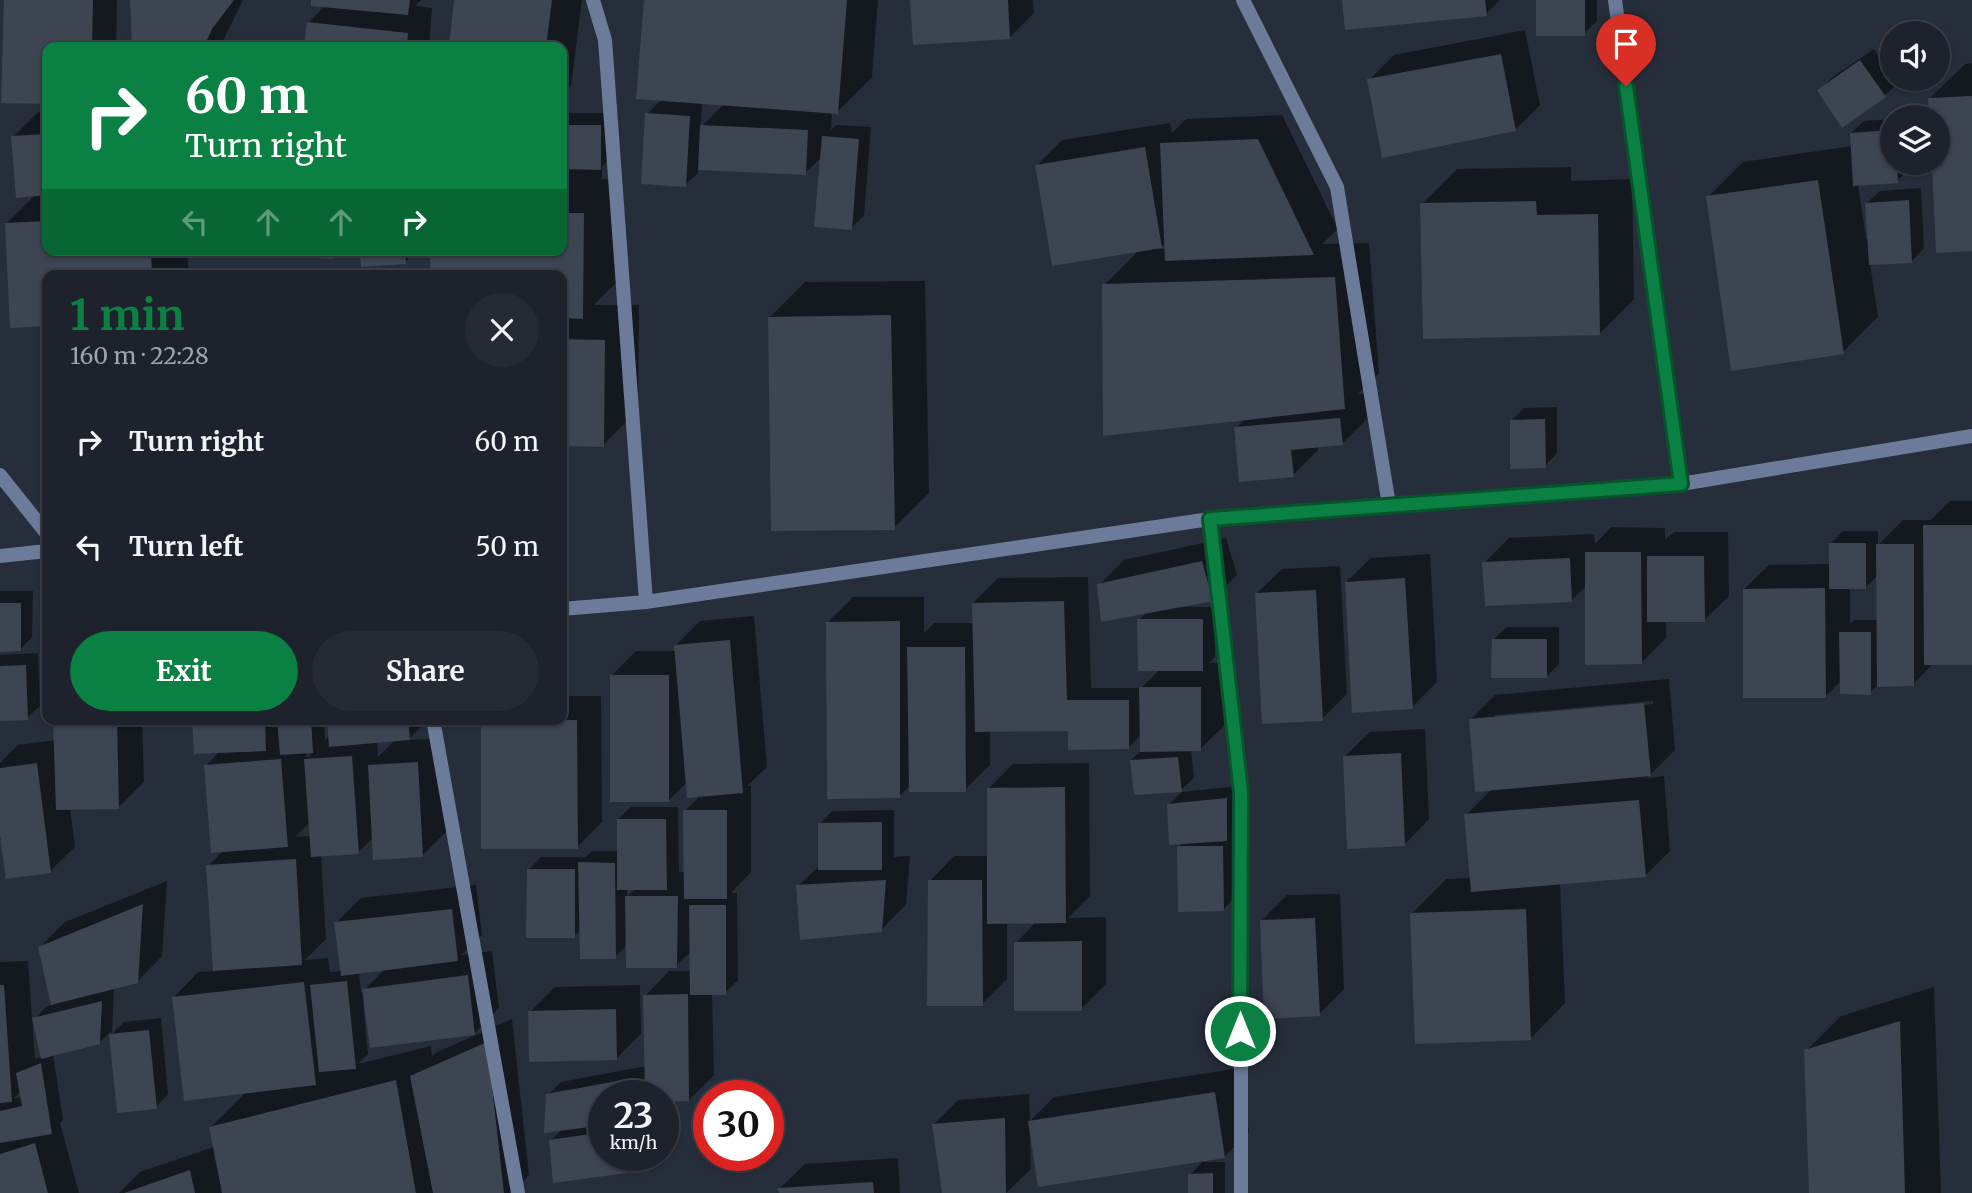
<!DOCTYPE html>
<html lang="en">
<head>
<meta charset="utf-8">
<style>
	body { margin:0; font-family:Merriweather,serif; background:#252a34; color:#f1f3f6; height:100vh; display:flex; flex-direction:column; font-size:26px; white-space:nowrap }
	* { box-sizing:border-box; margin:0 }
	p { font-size:23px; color:#a0a4a9 }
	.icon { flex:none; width:38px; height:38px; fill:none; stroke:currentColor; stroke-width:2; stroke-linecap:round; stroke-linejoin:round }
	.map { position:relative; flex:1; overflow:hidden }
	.drawer { position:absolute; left:42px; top:270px; width:525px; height:455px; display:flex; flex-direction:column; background:#1d222c; border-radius:14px; box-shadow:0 2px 5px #0004,0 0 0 2px #3b3f48 }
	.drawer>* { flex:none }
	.guide { position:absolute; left:42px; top:42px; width:525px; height:214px; border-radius:14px; box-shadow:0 2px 5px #0004,0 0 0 2px #3b3f48; background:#0b8043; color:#fff; overflow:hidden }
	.fabs { position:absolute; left:1880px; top:21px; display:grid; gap:14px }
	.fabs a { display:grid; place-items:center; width:70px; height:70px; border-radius:50%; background:#1d222c; box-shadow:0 2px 5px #0004,0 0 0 2px #3b3f48; font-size:35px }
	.speed { position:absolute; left:588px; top:1080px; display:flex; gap:14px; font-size:35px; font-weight:700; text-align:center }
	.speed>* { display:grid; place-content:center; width:91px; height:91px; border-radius:50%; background:#1d222c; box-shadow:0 2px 5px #0004,0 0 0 2px #3b3f48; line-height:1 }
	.speed small { font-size:18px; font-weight:400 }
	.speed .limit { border:10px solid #d22; background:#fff; color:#111 }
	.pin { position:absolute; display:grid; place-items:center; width:60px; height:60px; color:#fff; margin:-72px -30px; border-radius:50% 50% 50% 0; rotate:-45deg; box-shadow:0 0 7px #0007 }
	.pin .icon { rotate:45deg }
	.me { position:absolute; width:77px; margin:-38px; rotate:0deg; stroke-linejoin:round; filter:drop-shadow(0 0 5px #0008) }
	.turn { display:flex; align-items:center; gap:24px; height:147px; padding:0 28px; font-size:32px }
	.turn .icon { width:91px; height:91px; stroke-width:2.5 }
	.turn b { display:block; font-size:49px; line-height:60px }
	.lanes { display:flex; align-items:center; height:66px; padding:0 28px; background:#0003; justify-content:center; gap:35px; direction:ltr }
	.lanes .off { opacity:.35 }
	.round { display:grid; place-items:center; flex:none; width:74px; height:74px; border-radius:37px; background:#252a34 }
	.overview { display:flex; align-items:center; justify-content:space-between; height:119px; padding:0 28px }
	h1 { font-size:42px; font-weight:700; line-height:52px; color:#0b8043 }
	.primary-button { display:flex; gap:14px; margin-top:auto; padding:14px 28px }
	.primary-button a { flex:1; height:80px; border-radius:42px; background:#0b8043; color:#fff; font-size:28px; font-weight:700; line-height:80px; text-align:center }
	.primary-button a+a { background:#252a34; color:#f1f3f6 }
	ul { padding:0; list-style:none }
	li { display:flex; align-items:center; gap:21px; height:105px; padding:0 28px }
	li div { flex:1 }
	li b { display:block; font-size:26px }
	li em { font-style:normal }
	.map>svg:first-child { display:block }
	.shadow { fill:#0007; fill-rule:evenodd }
	.building { fill:#3d4553 }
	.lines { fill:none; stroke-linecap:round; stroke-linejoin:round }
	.minor { stroke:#6b7b99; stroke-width:14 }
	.route-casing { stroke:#07532c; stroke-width:18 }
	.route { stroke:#0b8043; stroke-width:12 }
</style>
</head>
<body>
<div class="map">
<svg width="1972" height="1193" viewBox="0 0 1972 1193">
	<rect width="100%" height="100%" fill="#272e3b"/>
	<path class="shadow" d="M5,0H117L116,47H47V103L3,102Z
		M131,0H243L220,47H134Z
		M313,0H421L415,6L432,8L429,47H306L308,23L325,6Z
		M456,0H582L571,86L562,96V47H451Z
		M646,0H878L872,77L837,112H832L831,130L836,125L871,127L864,216L851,228L822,157L805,173L698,169V173L685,185L647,114L662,99ZM702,102L724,104L701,127Z
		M912,0H1033L1034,13L1009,38Z
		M1344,0H1500L1486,14Z
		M1538,0H1597V21L1584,34Z
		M1525,30L1540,105L1515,130L1369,80L1394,55Z
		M1874,49L1892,76V79L1897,84L1884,96L1819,91L1831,78Z
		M1972,63V250L1937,251L1933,163H1937V117H1931L1930,98L1965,64Z
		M47,111V250H187L189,275H47V325L12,326L6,224L36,194L13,137L38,112Z
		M562,113H613V156L602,166V179H618L617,282L594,305H639L638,410L603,445H562Z
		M1282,115L1338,229L1322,244L1369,243L1379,373L1358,394H1364L1367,419L1342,444L1318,446V450L1293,475L1236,428L1245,419L1104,285L1139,250L1037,165L1062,140L1170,123L1172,133L1186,119ZM1166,242V249H1159Z
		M1892,119V163H1909L1910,169L1897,181L1858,184L1866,239H1869L1867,203L1880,191L1921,188L1924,248L1912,261L1870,263L1878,317L1843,352L1708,197L1743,162L1852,146L1851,133L1864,121Z
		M1571,167V181L1632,179L1634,299L1599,334L1422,204L1457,169Z
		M361,250H417L405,262Z
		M925,281L929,493L894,528L770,317L805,282Z
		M1557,407V453L1545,466L1511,421L1524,408Z
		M1950,501H1972V663H1934L1913,684L1878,685L1870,693L1841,681L1826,696L1744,589L1769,565L1831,564L1830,544L1843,531H1878V545L1903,520H1931ZM1878,575V620H1854L1850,624V587H1866Z
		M1611,527L1665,528V540L1674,532H1728L1729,596L1704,620L1666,621V638L1641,663L1587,585L1572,600L1484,563L1509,538L1594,534L1595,544Z
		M1226,538L1237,575L1212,600L1181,605V607H1215V657L1209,663H1226L1225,725L1200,749H1191L1194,778L1181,790L1131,760L1142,750L1141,735L1128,748L1070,726L990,730V765L965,790L910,786L899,796L828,622L853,597H924V633L934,623H974L973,603L998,578L1088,577L1091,688H1141L1160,669L1139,620L1147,612L1099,585L1124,560Z
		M1430,554L1437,682L1412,707L1346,582L1371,558Z
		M1340,566L1347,694L1322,719L1257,593L1282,569Z
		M0,591H33L32,637L20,650H0Z
		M754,616L767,767L747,786H751V872L731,893H737L738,980L725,993H712L714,1075L689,1100L663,1096L647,1087H644V1096H604V1155H656L641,1169L551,1141L562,1129L548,1095L561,1082L646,1066L645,996L669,971H691V951L676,966L627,945L615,957L581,930L574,936L529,869L541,857H586L592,851H619L618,819L631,807H678L679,872H686L685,811L701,795L687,782L669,800L611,676L636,651H676L675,646L700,621ZM627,888H636L627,897Z
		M1506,627H1559V664L1547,676L1493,640Z
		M38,653L40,706L27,718L0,719V655Z
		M1669,679L1675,750L1647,778L1664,776L1670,851L1645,876L1560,883L1565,1003L1531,1038L1411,914L1446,879L1471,878L1466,815L1492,789L1470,720L1495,695ZM1653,701V704L1495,719V715Z
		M562,696H601L602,822L577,847L482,721L485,719H562Z
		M55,719H142L144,782L119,807L70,808L75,847L50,871L2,839L0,841V763L18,745L56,740Z
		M194,719H324L325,740L330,735L328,719H429L408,740L442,738L448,830L423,855L374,837L359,852L321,855L326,939L305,960L328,958L330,972L342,971L336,923L361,898L476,885L482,935L461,955L492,951L499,1008L475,1033L363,1003L368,1054L358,1064L431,1046L432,1056L437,1052L512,1019L529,1175L511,1193H119L140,1172L214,1147L211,1127L247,1091L174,997L198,972L215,971L208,866L224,850L206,766L220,751ZM395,740L378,757L377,741ZM306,751H314L307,758ZM310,822L311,836L295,837ZM385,969L361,993L359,972Z
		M1425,729L1429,819L1405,844L1345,756L1370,732Z
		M1089,763L1090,896L1068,918L1106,917V984L1081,1009L1016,943L1037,921L1007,922V979L982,1004L930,881L954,856H988V789L1013,764Z
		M1239,786V826L1231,834H1235V897L1223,910L1179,847L1183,842L1169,804L1182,792Z
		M894,810V857L910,856L906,905L881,930L798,886L820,865V824L832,811Z
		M167,881L162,956L137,982L114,987L112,1034L124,1022L161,1018L168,1094L156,1107L118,1111L111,1031L99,1043L53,1054L63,1120L60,1123L79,1193H0V962L28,961L35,1059L43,1056L33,1020L47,1006L53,1005L40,947L65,922ZM21,1091L22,1097L13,1099Z
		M1340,894L1344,989L1319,1014L1262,920L1287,895Z
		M640,985L641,1034L616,1059L530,1012L555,987Z
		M1934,987L1941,1193H1811L1806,1051L1841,1016Z
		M1239,1068L1249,1132L1224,1157L1030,1140L1031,1169L1006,1193H943L933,1125L958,1100L1029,1094L1030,1121L1054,1097Z
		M668,1102L666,1144L663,1147V1103Z
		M898,1158L900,1193H780V1188L805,1164Z
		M1202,1162H1225V1193H1190V1175Z"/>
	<path class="building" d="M4,0H93L92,47H47V104L1,103Z
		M130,0H234L212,29L204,47H132Z
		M311,0H410L408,15L311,6Z
		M454,0H552L546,47H449Z
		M644,0H847L838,114L636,99Z
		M910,0H1008L1010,39L913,45Z
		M1342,0H1485L1487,16L1345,30Z
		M1536,0H1585V36H1536Z
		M307,22L408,33L407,47H304Z
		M1501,54L1516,131L1382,158L1367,79Z
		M1860,60L1886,97L1842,128L1817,90Z
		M1972,96V251L1936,253L1932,163H1937V117H1929L1928,98Z
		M645,113L690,116L686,187L641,184Z
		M562,125H601V170L562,169Z
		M700,125L808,130L806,175L698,170Z
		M1892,130V163H1897L1898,183L1853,186L1850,133Z
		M47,134V195L16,198L11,136Z
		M822,136L859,139L852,230L814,227Z
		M1258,139L1314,255L1165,261L1160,143Z
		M1145,147L1162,248L1052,266L1035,165Z
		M1818,180L1844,354L1731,371L1706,196Z
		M562,182H569L568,213H584L583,319L562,318V275H430V250H562Z
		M1909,200L1912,263L1869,265L1865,203Z
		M1536,201L1537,215L1598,214L1600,335L1423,339L1420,203Z
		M47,221V250H151L152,275H47V326L10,328L5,223Z
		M269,250H333V259L269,256Z
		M360,250H405L406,264L361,267Z
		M1335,277L1345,409L1103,436L1102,284Z
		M891,315L895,530L771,531L768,317Z
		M562,339L605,340L604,447L562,446Z
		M1340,418L1343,445L1291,450L1294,477L1239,482L1234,427Z
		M1545,419L1546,468L1510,469V420Z
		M1923,525H1972V665H1924Z
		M1829,543H1866V589H1829Z
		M1876,544H1914V686L1877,687Z
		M1585,552H1641L1642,664L1585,665Z
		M1647,556H1704L1705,622H1647Z
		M1570,558L1572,602L1485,606L1482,562Z
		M1202,561L1213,601L1101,622L1097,584Z
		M1405,578L1413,709L1352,713L1345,582Z
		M1825,588L1826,698H1743V589Z
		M1316,590L1323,721L1262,724L1255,593Z
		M1064,601L1067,700H1129V749L1068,750V731L975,732L972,603Z
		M0,603H21V651L0,652Z
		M1137,619H1203V671H1138Z
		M900,621V798L827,799L826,622Z
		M1839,632H1871V695L1840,694Z
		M1492,639H1547V678H1491Z
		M730,640L743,793L687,798L674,645Z
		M907,647H965L966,792H909Z
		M26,665L28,720L0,721V666Z
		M610,675H669V802H610Z
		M1139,687H1201V751L1140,752Z
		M1644,703L1651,776L1475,792L1469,719Z
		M53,719H117L119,809L56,810Z
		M192,719H265L266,751L194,754Z
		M277,719H311L313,753L280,755Z
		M327,719H408L410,740L329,747Z
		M577,720L578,849H481V721Z
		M1401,753L1405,846L1347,849L1343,756Z
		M352,756L359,854L311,857L304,759Z
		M1178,757L1182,792L1134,795L1130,760Z
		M281,759L288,847L211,853L204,765Z
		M418,762L423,857L373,860L368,765Z
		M37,763L51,873L6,879L0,836V768Z
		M1065,787L1066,923L987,924V788Z
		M1227,798V841L1169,845L1167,804Z
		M1639,800L1646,877L1471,892L1464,814Z
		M683,810H727V899H684Z
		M617,819H666L667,890H617Z
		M882,822V870H818V823Z
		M1177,846H1223L1224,911L1178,912Z
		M296,859L302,965L213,971L206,865Z
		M578,862L615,863L616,959H580Z
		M527,869H575V938H526Z
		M886,880L882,932L800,940L796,885Z
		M928,880H982L983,1006H927Z
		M625,896H678L677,968H626Z
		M143,904L138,983L51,1005L38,947Z
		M689,905H726V995H690Z
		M452,909L458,961L341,976L334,922Z
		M1526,909L1531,1040L1415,1044L1410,913Z
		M1315,918L1320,1016L1264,1019L1260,920Z
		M1082,941V1011H1014V942Z
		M468,975L475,1035L370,1048L362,989Z
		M347,981L356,1069L319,1072L310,985Z
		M304,982L316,1085L184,1101L172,997Z
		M0,985H4L12,1102L0,1103Z
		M688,994L689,1101L663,1102V1096H645L643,995Z
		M102,1001L100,1044L41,1059L32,1018Z
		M616,1009L617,1060L529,1062L528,1011Z
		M1900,1021L1905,1193H1809L1804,1050Z
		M149,1030L157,1109L117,1113L109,1034Z
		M487,1042L504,1193H433L410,1076Z
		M41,1063L52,1134L0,1143V1111L22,1106L16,1073Z
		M634,1078L633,1096H604V1125L544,1133L546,1094Z
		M396,1080L416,1193H222L209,1127Z
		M1215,1092L1225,1158L1038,1187L1028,1121Z
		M1005,1118L1006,1193H942L932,1124Z
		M604,1132V1155H643L642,1171L553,1183L549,1140Z
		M35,1143L48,1193H0V1154Z
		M190,1170L195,1193H124Z
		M1213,1173V1193H1188V1174Z
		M873,1182L874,1193H779L778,1188Z"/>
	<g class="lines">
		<path class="minor" d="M593,0L605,40L646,602
			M1243,0L1337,187L1389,505
			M1615,0L1681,484
			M0,475L47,534
			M1210,519L1241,792V1193
			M0,556L47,551
			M562,609L646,602L1210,519L1681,484L1972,436
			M433,719L518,1193"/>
	</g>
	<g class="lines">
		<defs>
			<path id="route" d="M1240,1031L1241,792L1210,519L1681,484L1626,86"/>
		</defs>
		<use href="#route" class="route-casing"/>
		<use href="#route" class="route"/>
	</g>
</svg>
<div class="fabs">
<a><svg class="icon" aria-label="sound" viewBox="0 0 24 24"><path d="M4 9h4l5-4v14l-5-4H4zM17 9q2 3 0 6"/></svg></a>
<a><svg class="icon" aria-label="layers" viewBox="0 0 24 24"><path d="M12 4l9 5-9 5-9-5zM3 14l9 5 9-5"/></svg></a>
</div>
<div class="speed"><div>23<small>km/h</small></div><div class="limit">30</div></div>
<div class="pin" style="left:1626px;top:86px;background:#d93025"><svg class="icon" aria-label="arrive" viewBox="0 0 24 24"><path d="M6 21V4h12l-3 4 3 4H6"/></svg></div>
<svg class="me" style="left:1240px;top:1031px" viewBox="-20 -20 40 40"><circle r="17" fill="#0b8043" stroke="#fff" stroke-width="3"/><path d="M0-11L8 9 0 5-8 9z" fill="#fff"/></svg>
<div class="guide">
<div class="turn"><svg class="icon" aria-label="right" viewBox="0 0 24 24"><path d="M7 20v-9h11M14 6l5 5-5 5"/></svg><div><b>60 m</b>Turn right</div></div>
<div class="lanes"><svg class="icon off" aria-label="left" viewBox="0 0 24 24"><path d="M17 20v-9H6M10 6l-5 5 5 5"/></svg><svg class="icon off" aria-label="ahead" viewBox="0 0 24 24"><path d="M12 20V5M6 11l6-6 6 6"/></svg><svg class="icon off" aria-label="ahead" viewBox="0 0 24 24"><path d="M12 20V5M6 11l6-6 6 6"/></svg><svg class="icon" aria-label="right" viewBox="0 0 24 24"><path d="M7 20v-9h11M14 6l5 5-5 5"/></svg></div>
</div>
<section class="drawer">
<div class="overview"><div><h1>1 min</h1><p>160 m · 22:28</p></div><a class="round"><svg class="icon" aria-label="close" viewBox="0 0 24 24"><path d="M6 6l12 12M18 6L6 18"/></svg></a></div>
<ul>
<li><svg class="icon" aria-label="right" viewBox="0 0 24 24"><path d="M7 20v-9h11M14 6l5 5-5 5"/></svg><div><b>Turn right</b></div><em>60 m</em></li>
<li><svg class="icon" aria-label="left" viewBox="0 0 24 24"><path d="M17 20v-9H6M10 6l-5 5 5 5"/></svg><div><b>Turn left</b></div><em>50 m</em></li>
</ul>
<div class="primary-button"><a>Exit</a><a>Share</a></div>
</section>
</div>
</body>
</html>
